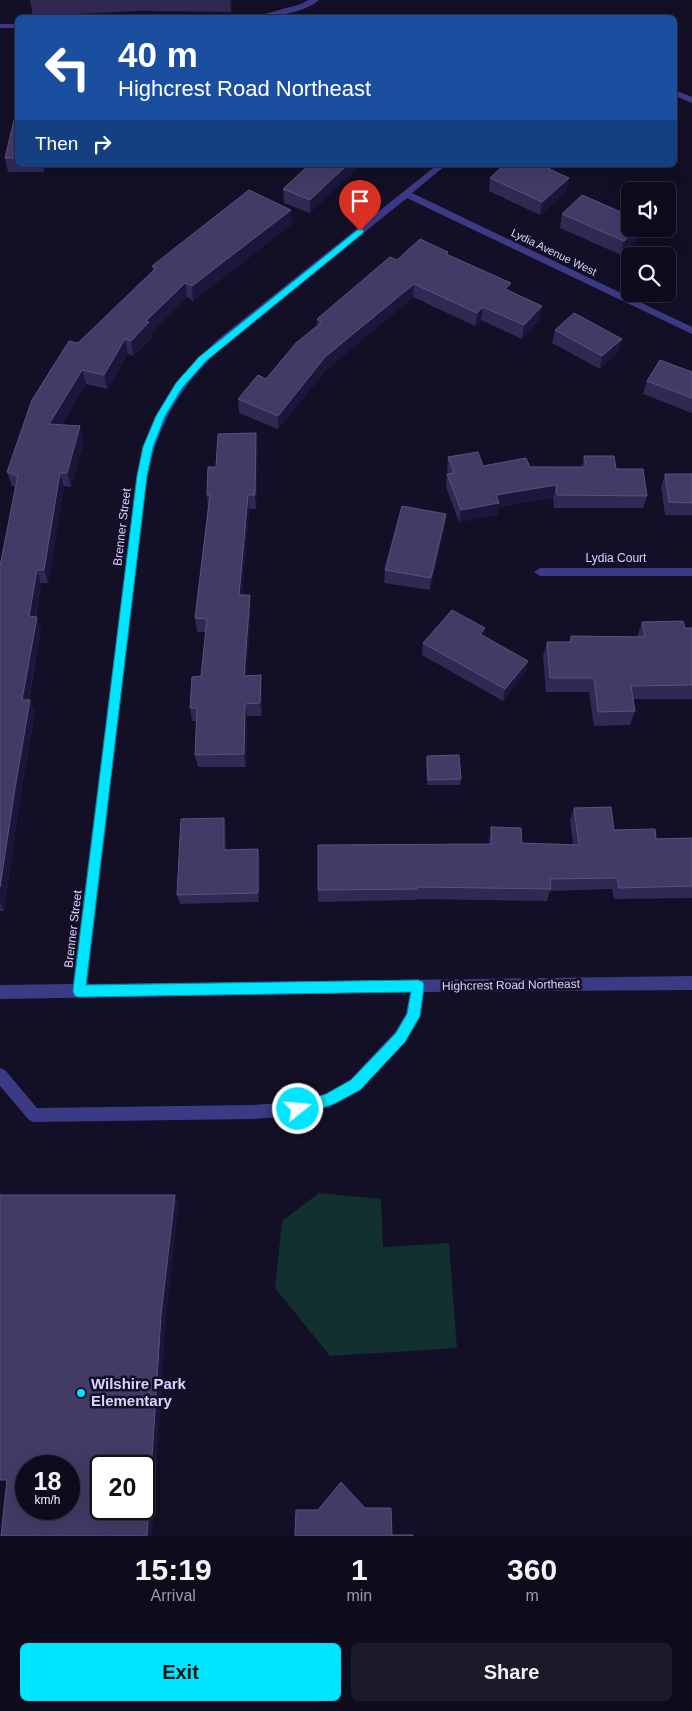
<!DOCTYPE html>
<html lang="en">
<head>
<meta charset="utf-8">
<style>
	body { margin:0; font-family:Arial,sans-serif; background:#1c1929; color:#f1f3f6; height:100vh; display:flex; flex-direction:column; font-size:19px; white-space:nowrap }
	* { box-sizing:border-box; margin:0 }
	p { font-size:16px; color:#9b9ba3 }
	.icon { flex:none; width:28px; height:28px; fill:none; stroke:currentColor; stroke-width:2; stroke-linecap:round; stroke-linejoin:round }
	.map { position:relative; height:1536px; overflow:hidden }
	.sheet { display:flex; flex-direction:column; background:#0e0b1c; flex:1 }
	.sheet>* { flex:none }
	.top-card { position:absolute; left:15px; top:15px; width:662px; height:152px; border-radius:8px; box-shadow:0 5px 20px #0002,0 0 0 1px #2e2b3b; background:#1a4fa0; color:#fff; overflow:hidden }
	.fabs { position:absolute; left:621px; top:182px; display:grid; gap:10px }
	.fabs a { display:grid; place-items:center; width:55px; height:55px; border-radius:8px; background:#0e0b1c; box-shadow:0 5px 20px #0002,0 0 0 1px #2e2b3b; font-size:25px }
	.speed { position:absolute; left:15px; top:1455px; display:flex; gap:10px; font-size:25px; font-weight:700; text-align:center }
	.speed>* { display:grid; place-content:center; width:65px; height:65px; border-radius:50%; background:#0e0b1c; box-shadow:0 5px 20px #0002,0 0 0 1px #2e2b3b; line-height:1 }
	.speed small { font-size:12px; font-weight:400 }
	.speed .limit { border:2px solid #111; border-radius:8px; background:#fff; color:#111 }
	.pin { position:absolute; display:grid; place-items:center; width:42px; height:42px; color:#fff; margin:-51px -21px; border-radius:50% 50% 50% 0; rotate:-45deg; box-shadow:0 0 5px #0007 }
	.pin .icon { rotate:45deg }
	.me { position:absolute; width:55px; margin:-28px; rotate:73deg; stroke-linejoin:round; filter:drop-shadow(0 0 4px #0008) }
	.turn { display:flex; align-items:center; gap:18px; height:105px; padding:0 20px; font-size:22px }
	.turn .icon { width:65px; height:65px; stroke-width:2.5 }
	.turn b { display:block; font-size:35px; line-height:42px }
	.then { display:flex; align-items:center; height:48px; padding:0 20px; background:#0003; gap:10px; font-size:19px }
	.eta { display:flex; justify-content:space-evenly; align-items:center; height:85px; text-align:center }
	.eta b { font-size:30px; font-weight:600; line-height:35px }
	.action { display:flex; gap:10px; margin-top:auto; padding:10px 20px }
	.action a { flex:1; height:58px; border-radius:8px; background:#00e5ff; color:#111; font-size:20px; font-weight:600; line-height:58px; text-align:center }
	.action a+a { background:#1c1929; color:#f1f3f6 }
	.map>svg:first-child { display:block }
	.green { fill:#12302f }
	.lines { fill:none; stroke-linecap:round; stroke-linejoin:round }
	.minor { fill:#3d3a85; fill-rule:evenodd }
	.wall { fill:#312854 }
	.shaded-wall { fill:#1d163a }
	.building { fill:#433a66; stroke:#5a527e; fill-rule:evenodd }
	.route { fill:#00e5ff; stroke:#0095a6 }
	.poi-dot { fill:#00e5ff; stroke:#130f26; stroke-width:2 }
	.labels { text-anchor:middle; stroke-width:5; stroke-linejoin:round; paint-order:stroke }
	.far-street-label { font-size:11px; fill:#d9d4ff; stroke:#130f26 }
	.street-label { font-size:12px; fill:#d9d4ff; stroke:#130f26 }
	.near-poi-label { font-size:15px; font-weight:bold; fill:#d9d4ff; stroke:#130f26; text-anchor:start }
</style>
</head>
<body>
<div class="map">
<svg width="692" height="1536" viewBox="0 0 692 1536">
	<rect width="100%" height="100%" fill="#130f26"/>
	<path class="green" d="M319,1193L381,1199L383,1247L449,1243L457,1348L330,1356L275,1288L282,1221Z"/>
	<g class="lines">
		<path class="minor" d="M309,0H319C305,13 269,18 250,18L301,4Z
			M0,24H18V28H0Z
			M675,90L692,97V103L675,96Z
			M437,165H446L412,193L692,327V334L407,198L225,344C181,386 161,417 147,476L87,984L692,976V990L424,992L420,1016L405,1042L360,1090L329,1107L298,1116L252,1119L34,1122L29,1120L0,1086V1068L5,1070L37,1108L252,1105L298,1102L326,1094L350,1080L395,1032L406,1014L410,992L0,999V985L73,984L137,476L148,436L155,418L176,384L202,355L217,340Z
			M540,568H692V576H540L534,572Z"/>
	</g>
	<path class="wall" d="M30,0H232L231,12L140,11L33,16Z
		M18,112V165H45L44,172H8L5,158Z
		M309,165L310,213L284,203L283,189Z
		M504,165H555L554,171L569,178L566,191L540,215L489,191L490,178Z
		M562,214L630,229H641L640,236L621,255L560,228Z
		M292,224L193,301L187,297L151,333L152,337L133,356L128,354L107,389L86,384L61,425L84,440L71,487L64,486L48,583H41L36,617L41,629L29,700L35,712L20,799L4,911H0V566L15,487L12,486L7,472L78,343L153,271L152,266Z
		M448,252V255L510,291L540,319L522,339L481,320L475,326L413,297L326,370L278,429L239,413L238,399L266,379L317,326V319L397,260Z
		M555,330L622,339L618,352L600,369L552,343Z
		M692,372V413L643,394L647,381Z
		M258,448L256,509H249L242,595L251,609L246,676L261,675L262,689V716H247L246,767H198L195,755L197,721H192L190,708L201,676L206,632H197L195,618L208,507L207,495L216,467Z
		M584,456L616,469L647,496L643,508H554L553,498L499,507L497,515L459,522L446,487L447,474H448L447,470L448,457L483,466L582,467Z
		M665,474H692V515H665L661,487Z
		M446,514L445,526L430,590L384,583L385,570Z
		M642,622L685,628H692V699H633L635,711L630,725L594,726L589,692H546L543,656L547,642H569L571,636L637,637Z
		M485,628L484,636L528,661L525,672L503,701L422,655L423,643Z
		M427,756L461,779L460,785H427L426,761Z
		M574,808L614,830L656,839L692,838V898L614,899L612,889L550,891L547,901L416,899L415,900L318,902V890L489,844V839L491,827L522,843L573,845L570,820Z
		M226,828V850L258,849L260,859L259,902L180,904L177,895Z"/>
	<path class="shaded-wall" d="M230,0H232L231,12Z
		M42,165H45L44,172Z
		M347,165H361L310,213V200Z
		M553,165H555L553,177L549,169Z
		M569,178L566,191L540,215L542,202Z
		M291,210L292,224L193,301L192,286Z
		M636,229H641L640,236L621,255L624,241Z
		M185,283L187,297L151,333L152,337L133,356L131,341L146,321Z
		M511,283L510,296L505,289Z
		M414,284L413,297L326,370L278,429V416L325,357Z
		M542,306L540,319L522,339L524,325Z
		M483,307L481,320L475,326L477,313Z
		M125,339L128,354L107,389L104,375Z
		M622,339L618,352L600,369L602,356Z
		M82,370L86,384L53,438L49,424Z
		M80,426L84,440L71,487L67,473Z
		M256,433L258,448L256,509L255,495Z
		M60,473L64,486L48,583L44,570Z
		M556,485L553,498L499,507L497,515L459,522L461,510L496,495Z
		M248,495L249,509L241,609L239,595Z
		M446,514L445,526L430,590L431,578Z
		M37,570L41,583L33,629L29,616Z
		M250,595L251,609L245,689L244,676Z
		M37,617L41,629L26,712L22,700Z
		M485,628L484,640L480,634Z
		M528,661L525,672L503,701L505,689Z
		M261,675L262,689V716L260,703Z
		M30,700L35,712L20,799L4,911L0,904V887L15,788Z
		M245,704L247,716L246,767L244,754Z
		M224,818L226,828L225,860L224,850Z
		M258,849L260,859L259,902L258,893Z
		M175,1195L179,1203L166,1320L152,1536H147L161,1315Z"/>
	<path class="building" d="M16,112H18V158H5Z
		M309,165H347L310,200L283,189Z
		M504,165H553L549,169L569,178L542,202L490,178Z
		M249,190L291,210L192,286L185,283L146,321L149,322L131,341L125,339L104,375L82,370L49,424L80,426L67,473H60L44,570H37L29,616L37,617L22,700H30L15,788L0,887V566L18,475L17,476L7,472L32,400L69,341L78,343L156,268L152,266Z
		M582,195L630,216V229H636L624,241L562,214Z
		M420,239L448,252L446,254L511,283L505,289L542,306L524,325L483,307L477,313L414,284L325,357L278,416L238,399L258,375L266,379L296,343L322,322L317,319L390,257L397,260Z
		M574,313L622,339L602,356L555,330Z
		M660,360L692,372V398L647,381Z
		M256,433L255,495H248L239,595H250L244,676L261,675L260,703L245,704L244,754L195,755L197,708H190L192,677L201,676L207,619L195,618L210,495H207L208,467H216L218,434Z
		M478,452L483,466L526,458L530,467H586L584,456H614L616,469H643L647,496L557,495L556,485L496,495L499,503L461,510L447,474L454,473L448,457Z
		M665,474H692V503L669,502Z
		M402,506L446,514L431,578L385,570Z
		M452,610L485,628L480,634L528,661L505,689L423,643Z
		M683,621L685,628H692V685L631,686L635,711L598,712L594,678H550L547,642H571V636L645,637L642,622Z
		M459,755L461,779L428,780L427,756Z
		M611,807L614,830L655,829L656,839L692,838V886L619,888L617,878L550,879L551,889L417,887V889L318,890V845L492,844L491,827L521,828L522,843L579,845L574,808Z
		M224,818V850L258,849V893L177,895L181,819Z
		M0,1195H175L161,1315L147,1536H1L7,1480H0ZM26,1466H69V1509H26ZM101,1466H144V1509H101Z
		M341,1482L365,1508H391L392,1535H413V1536H295L296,1510H318Z"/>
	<path class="route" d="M360,228L364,231L363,233L206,361L182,388L165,416L153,447L147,476L86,985L418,980L423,982L424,986L420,1016L405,1042L360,1090L334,1104L298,1116L293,1114L291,1109L293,1105L326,1094L351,1080L396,1033L407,1014L411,992L79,997L75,996L73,991L137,476L143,447L156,416L176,383L199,357Z"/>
	<circle class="poi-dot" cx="81" cy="1393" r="5"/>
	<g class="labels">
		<g class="far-street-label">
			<text transform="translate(554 252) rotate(26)" y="4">Lydia Avenue West</text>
		</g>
		<g class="street-label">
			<text transform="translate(122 527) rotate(-83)" y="4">Brenner Street</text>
			<text x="616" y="562">Lydia Court</text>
			<text transform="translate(73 929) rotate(-83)" y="4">Brenner Street</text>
			<text transform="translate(511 985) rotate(-1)" y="4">Highcrest Road Northeast</text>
		</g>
		<g class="near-poi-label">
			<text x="91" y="1389">Wilshire Park<tspan x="91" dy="17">Elementary</tspan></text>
		</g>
	</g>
</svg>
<div class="fabs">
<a><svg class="icon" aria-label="sound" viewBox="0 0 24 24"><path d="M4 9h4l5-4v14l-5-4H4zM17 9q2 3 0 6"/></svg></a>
<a><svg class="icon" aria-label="search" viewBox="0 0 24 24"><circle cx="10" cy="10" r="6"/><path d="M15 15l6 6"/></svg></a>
</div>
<div class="speed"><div>18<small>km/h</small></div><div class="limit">20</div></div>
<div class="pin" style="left:360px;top:231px;background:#d93025"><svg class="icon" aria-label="arrive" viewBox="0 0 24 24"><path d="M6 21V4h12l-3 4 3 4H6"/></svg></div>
<svg class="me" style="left:298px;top:1109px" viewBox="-20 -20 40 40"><circle r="17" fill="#00e5ff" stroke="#fff" stroke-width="3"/><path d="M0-11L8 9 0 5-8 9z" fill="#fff"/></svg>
<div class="top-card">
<div class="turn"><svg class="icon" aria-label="left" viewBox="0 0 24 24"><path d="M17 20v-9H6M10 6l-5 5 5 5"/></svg><div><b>40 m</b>Highcrest Road Northeast</div></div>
<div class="then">Then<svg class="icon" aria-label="right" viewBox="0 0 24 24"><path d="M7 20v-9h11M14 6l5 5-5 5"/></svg></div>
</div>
</div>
<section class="sheet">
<div class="eta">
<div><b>15:19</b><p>Arrival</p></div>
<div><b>1</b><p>min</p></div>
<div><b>360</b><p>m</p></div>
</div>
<div class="action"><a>Exit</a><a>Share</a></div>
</section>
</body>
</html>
